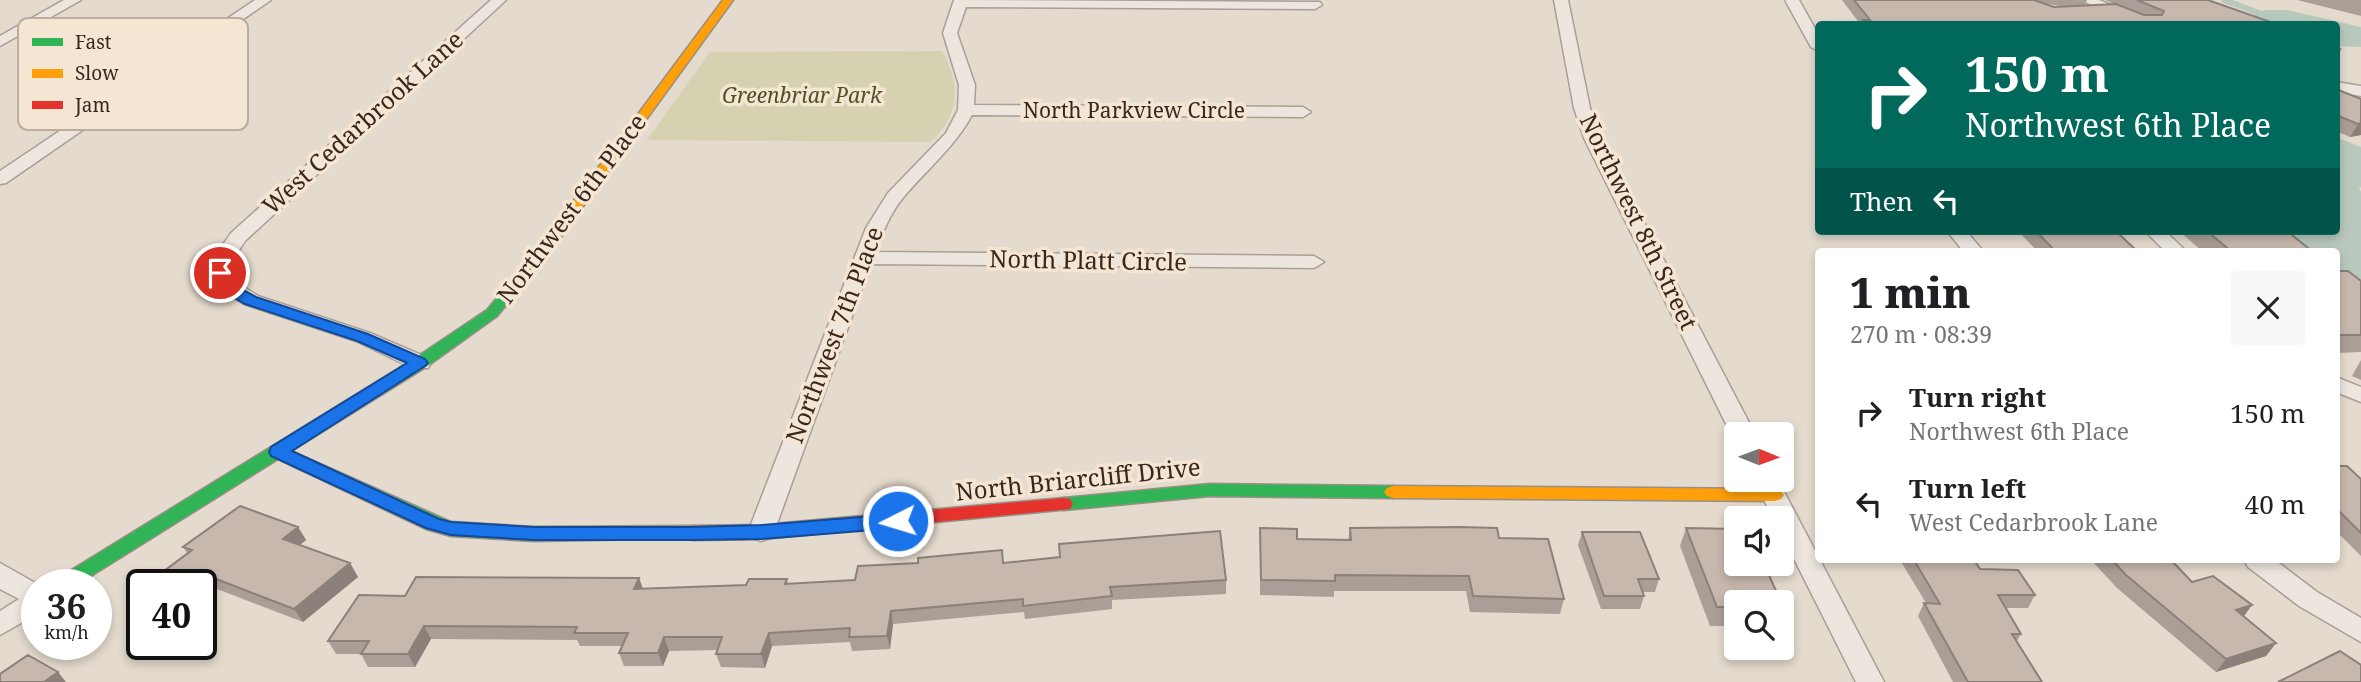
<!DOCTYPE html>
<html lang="en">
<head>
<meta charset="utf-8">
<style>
	body { margin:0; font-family:"Noto Serif",serif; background:#f6f6f6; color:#202124; height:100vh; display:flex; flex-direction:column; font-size:26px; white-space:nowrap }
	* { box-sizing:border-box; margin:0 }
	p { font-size:23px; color:#757577 }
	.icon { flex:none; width:38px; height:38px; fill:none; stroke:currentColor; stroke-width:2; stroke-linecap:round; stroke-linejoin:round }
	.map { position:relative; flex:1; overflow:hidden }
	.details { position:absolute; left:1815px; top:248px; width:525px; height:315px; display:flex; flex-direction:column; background:#fff; border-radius:7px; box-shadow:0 4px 10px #0003 }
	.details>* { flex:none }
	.banner { position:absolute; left:1815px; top:21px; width:525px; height:214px; border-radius:7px; box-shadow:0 4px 10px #0003; background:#00695c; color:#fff; overflow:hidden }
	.needle { width:46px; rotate:91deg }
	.fabs { position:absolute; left:1724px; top:422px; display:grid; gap:14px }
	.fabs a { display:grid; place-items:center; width:70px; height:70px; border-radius:7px; background:#fff; box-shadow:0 4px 10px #0003; font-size:35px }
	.speed { position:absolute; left:21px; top:569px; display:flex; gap:14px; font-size:35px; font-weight:700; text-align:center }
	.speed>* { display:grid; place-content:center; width:91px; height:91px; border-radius:50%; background:#fff; box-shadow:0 4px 10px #0003; line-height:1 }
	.speed small { font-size:18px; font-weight:400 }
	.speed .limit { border:4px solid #111; border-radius:10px; background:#fff; color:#111 }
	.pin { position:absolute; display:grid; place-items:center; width:60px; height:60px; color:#fff; margin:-30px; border:4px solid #fff; border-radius:50%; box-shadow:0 2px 7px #0007 }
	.me { position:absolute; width:77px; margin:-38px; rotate:265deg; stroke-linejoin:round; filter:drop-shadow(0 0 5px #0008) }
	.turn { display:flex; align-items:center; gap:24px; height:147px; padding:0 35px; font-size:32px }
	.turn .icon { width:91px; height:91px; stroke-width:2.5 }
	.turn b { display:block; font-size:49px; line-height:60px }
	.then { display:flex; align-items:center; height:66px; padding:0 35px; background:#0003; gap:14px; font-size:26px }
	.round { display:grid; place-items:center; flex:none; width:74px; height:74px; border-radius:7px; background:#f6f6f6 }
	.overview { display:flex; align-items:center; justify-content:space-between; height:119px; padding:0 35px }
	h1 { font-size:42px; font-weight:800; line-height:52px }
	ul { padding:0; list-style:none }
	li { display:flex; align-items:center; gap:21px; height:91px; padding:0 35px }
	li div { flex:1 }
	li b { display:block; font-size:26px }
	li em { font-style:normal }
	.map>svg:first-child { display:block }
	.green { fill:#d6d1b0 }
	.water { fill:#b9c8bc }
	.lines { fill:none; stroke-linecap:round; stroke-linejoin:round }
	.stream { stroke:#b9c8bc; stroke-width:6 }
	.lane-casing { stroke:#a99f96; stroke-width:10 }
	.street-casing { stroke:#a99f96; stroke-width:3 }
	.fast-casing { stroke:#998f86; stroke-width:3 }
	.slow-casing { stroke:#998f86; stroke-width:3 }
	.jam-casing { stroke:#998f86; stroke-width:3 }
	.lane { stroke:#ece6df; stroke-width:8 }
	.street { fill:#ece6df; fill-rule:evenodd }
	.fast { fill:#30b455; fill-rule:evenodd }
	.slow { fill:#ff9f0a; fill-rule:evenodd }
	.jam { fill:#e5322d; fill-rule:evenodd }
	.wall { fill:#ab9e96 }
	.shaded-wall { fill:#8b817a }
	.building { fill:#c7b8ae; stroke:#8b817a; stroke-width:2 }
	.route { fill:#1a73e8; stroke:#114b97; stroke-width:2 }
	.labels { text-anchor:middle; stroke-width:7; stroke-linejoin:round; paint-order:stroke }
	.far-park-label { font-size:21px; font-style:italic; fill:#4e5326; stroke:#f5e6d3 }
	.far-street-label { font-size:21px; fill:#37271e; stroke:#f5e6d3 }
	.street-label { font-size:24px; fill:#37271e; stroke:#f5e6d3 }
	.key { fill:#f5e6d3; stroke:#bcad9d; stroke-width:2 }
	.key-label { font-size:19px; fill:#37271e }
</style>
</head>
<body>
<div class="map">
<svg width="2361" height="682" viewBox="0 0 2361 682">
	<rect width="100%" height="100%" fill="#e4dacd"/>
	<path class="green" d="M942,51C961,86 960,113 931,142L647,140L710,52Z"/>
	<path class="water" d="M2265,10H2287L2361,27V47L2336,46V24H2266L2248,17Z
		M2336,137L2361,147V187L2359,188L2361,192V298L2336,281V252H2297L2267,231H2336Z"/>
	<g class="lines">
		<path class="stream" d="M2224,0L2267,16"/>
		<defs>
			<path id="lane" d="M52,88H134"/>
			<path id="street" d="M64,0H81L0,46V36Z
				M255,0H271L6,183L0,184V171Z
				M491,0H506L245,241L230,264L231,279L258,296L370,333L428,358L431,363L428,368H412L356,341L244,304L214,285C203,266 221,249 231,233Z
				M954,0L1320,2L1322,5L1315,9L966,7L957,33L975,85L974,105L1303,107L1311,112L1303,117L972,115C954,148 926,170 902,199C890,214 882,234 875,252L1314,256L1324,262L1314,268L871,264L774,532L770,538L761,541L752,538L748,532L866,228L888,193L946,133L958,110L959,85L943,33Z
				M1554,0H1568L1590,108L1600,138L1755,434H1736V440L1731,434L1584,138L1574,108Z
				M1785,0H1799L1818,34V51L1811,47Z
				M2080,0H2099L2156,24H2138Z
				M2336,82L2361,86V96L2336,92Z
				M1947,231H1966L1984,252H1964Z
				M2145,231H2165L2187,252H2166Z
				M2336,377L2361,387V402L2336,392Z
				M1754,480H1778L1884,682H1856L1782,535V518H1773Z
				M2244,560H2275L2317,592L2361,618V642L2299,606L2248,567Z
				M0,563L37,584V614L0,635V611L19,599L0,589Z"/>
			<path id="fast" d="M539,253L546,257L497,316L426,367L291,451L451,522L534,527L693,526L700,528L702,533L700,538L534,541L451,536L426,529L278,459L78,584H54L57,579L414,359L487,310L534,254Z
				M1210,484L1393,486L1399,488L1402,492L1399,496L1393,498L1210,496L1064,510L1058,509L1055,504L1058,499L1064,498Z"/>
			<path id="slow" d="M723,0H733L544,260H534L532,257L534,254Z
				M1393,486L1775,489L1781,491L1784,495L1781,499L1775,501L1393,498L1387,496L1384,492L1387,488Z"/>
			<path id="jam" d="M1064,498L1070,499L1073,504L1070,509L761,539L693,540L686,538L684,533L686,528L693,526L761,525Z"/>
		</defs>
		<use href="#lane" class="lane-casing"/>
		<use href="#street" class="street-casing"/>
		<use href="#fast" class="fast-casing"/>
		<use href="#slow" class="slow-casing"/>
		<use href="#jam" class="jam-casing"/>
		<use href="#lane" class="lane"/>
		<use href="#street" class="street"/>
		<use href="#fast" class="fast"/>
		<use href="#slow" class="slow"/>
		<use href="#jam" class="jam"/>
	</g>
	<path class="wall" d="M1842,0H2087L2085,5L2061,6L2047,4L2054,7L2114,4L2105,0H2208L2276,24H1860Z
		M2297,0H2361V16Z
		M2336,89L2361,99V135L2350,137L2336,131Z
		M2018,231H2116L2138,252H2038Z
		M2179,231H2287L2313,252H2203Z
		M2336,270L2361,281V352L2336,353Z
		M2361,360V380L2352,376Z
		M2336,466L2361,479V556L2336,531Z
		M298,527L306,540L300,545L350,563L358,577L303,622L212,587L201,584H161L156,577L188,554L183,547Z
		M1260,528L1297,539L1348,540L1350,528L1499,538L1564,599L1560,614L1470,612L1466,591H1334V597L1260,595Z
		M1686,528L1736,602V639L1731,626H1710L1680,546Z
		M1582,532L1659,579L1655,592H1643L1644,596L1640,609H1601L1578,545Z
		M1900,560H1974L1980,569L2035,595L2028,608H2006L2021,634L2017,641L2042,682H1953L1918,616L1924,603H1926Z
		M2091,560H2171L2192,582L2243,617L2276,643L2266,656L2216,672L2117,588Z
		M1004,563L1226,580V594L1112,600V609L1025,619L1024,612L893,624L890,649L852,651L850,642L772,646L765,668L721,667L716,654L718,650L669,651L663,666H624L619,653L622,646H580L577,640L431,639L415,667H368L361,654H336L328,641L405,596L639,578L643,589L746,585L787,579L788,584L855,580Z
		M1782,603L1791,624L1783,643H1782Z"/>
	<path class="shaded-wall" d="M2342,48L2336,58V50Z
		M2361,123V135L2350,137L2358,124Z
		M298,527L306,540L291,552L283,539Z
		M350,563L358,577L303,622L294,609Z
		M203,574L212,587L201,595V584H189Z
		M639,578L644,592L634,589Z
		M2252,605L2242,619L2236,610Z
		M891,611L893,624L890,649L887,636Z
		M424,626L431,639L415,667L408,654Z
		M769,633L772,646L765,668L761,654Z
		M664,637L669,651L663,666L658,653Z
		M2276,643L2266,656L2216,672L2226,659Z
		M58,672L66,682H44Z"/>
	<path class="building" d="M1854,0H2034L2054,7L2116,4L2144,15H2162L2164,11L2137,0H2208L2276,24H1866L1863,20H1870Z
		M2336,89L2361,99V123L2358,124L2336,115Z
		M2036,231H2116L2138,252H2056Z
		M2207,231H2287L2313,252H2232Z
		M2336,270L2338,271H2348L2361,281V335H2336Z
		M2336,466H2347L2361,479V533L2336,508Z
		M240,506L298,527L283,539L350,563L294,609L203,574L189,584H175L156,577L192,550L183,547Z
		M1459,527L1497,528L1499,538L1548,539L1564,599L1473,596L1469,576L1335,575V581L1261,580L1260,528L1297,529V539L1351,540L1350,528Z
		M1686,528L1736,529V564H1764L1781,602H1736V607H1717Z
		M1220,531L1226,580L1110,587L1112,596L1023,606V599L891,611L887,636L849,637L850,628L769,633L761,654H716L722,637H664L658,653H619L628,633H574L577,627L424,626L408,654H361L369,641H328L359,595L405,596L416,577L639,578L634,589L746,585L749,579H787L785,584L855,580L858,566L918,563V558L1002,550L1003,563L1060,557L1059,544Z
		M1582,532H1640L1659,579H1638L1644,596H1604Z
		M1914,560H1974L1980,569L2018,570L2035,595H1998L2021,634H2012L2042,682H1968L1924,603L1940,604Z
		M2112,560H2171L2192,582L2213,576L2252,605L2236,610L2276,643L2226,659L2126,575Z
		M1782,603L1791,624H1782Z
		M2340,651L2361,665V682H2278Z
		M28,655L58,672L44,682H0V674Z"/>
	<path class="route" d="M220,269L225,270L234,285L256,297L368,334L425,359L428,363L425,366L292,451L439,519L451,522L534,527H690L761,525L898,514L905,516L907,521L905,526L898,528L761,539L690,540H534L451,535L426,528L271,456L269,452L271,447L407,363L357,341L245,304L223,291L214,281L213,273Z"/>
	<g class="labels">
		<g class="far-park-label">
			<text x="802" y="103">Greenbriar Park</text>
		</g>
		<g class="far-street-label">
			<text x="1134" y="118">North Parkview Circle</text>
		</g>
		<g class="street-label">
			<text transform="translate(363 123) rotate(-42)" y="8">West Cedarbrook Lane</text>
			<text transform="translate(572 209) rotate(-53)" y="8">Northwest 6th Place</text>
			<text transform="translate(1638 222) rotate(64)" y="8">Northwest 8th Street</text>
			<text transform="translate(1088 261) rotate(1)" y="8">North Platt Circle</text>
			<text transform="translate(835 335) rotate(-69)" y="8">Northwest 7th Place</text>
			<text transform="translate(1078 480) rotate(-6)" y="8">North Briarcliff Drive</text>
		</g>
	</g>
	<rect x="18" y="18" width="230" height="112" rx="10" class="key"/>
	<rect x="32" y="38" width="31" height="8" fill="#30b455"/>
	<rect x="32" y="69" width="31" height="9" fill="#ff9f0a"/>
	<rect x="32" y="101" width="31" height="8" fill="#e5322d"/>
	<g class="key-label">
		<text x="75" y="49">Fast</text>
		<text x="75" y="80">Slow</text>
		<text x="75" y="112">Jam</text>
	</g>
</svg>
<div class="fabs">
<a><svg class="needle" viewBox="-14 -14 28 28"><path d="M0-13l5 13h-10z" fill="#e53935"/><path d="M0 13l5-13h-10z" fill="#757577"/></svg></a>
<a><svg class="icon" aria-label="sound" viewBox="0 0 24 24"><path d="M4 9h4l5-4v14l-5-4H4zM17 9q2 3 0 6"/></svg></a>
<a><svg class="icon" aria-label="search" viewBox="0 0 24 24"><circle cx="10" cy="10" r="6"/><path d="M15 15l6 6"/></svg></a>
</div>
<div class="speed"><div>36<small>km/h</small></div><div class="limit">40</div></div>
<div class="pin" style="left:220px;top:273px;background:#d93025"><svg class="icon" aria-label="arrive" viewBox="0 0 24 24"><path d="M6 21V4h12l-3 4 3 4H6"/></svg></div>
<svg class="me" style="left:898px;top:521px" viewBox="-20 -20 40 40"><circle r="17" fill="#1a73e8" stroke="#fff" stroke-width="3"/><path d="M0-11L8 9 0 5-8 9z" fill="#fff"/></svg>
<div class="banner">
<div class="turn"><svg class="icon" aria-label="right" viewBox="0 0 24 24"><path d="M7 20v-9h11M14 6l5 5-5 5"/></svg><div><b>150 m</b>Northwest 6th Place</div></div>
<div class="then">Then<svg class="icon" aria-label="left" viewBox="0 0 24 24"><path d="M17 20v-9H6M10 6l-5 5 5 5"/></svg></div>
</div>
<section class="details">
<div class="overview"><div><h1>1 min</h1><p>270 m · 08:39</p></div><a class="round"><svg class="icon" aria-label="close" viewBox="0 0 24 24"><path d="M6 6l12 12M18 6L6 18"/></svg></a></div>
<ul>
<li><svg class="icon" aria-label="right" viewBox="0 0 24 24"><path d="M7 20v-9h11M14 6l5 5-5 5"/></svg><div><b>Turn right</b><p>Northwest 6th Place</p></div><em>150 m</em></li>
<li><svg class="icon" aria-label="left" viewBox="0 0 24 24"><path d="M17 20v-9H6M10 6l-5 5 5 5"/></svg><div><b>Turn left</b><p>West Cedarbrook Lane</p></div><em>40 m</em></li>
</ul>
</section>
</div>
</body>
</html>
